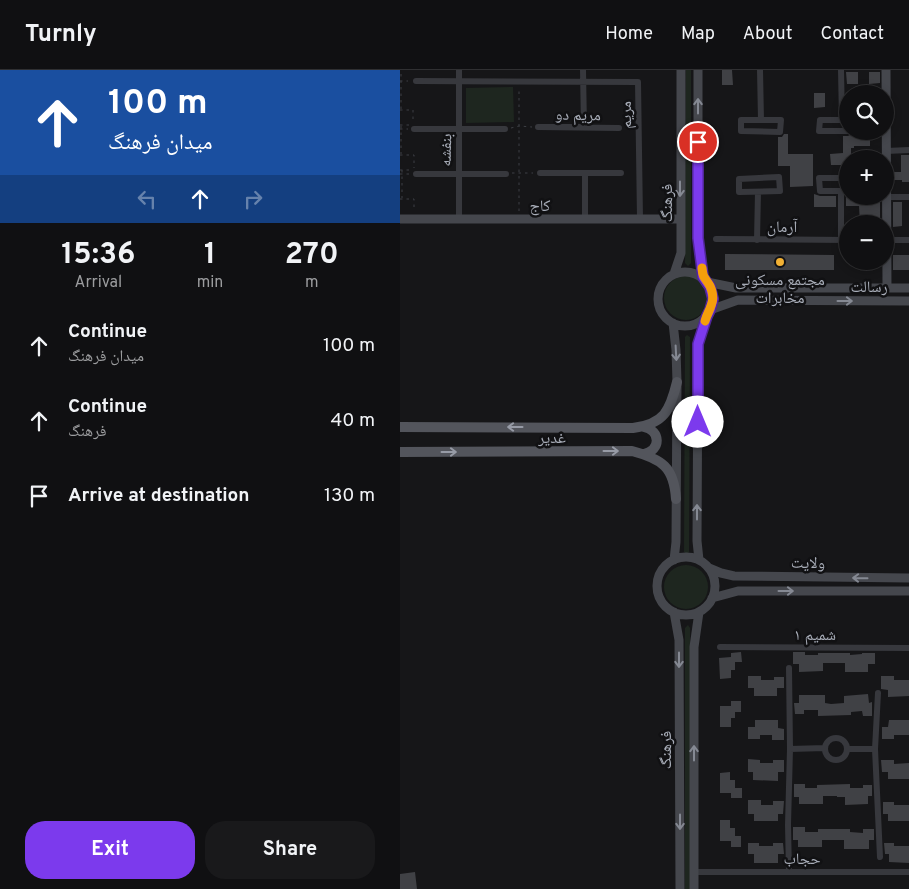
<!DOCTYPE html>
<html lang="en">
<head>
<meta charset="utf-8">
<style>
	body { margin:0; font-family:Overpass,"Noto Naskh Arabic",sans-serif; background:#19191b; color:#f1f3f6; height:100vh; display:flex; flex-direction:column; font-size:19px; white-space:nowrap }
	* { box-sizing:border-box; margin:0 }
	p { font-size:16px; color:#9c9d9f }
	.icon { flex:none; width:28px; height:28px; fill:none; stroke:currentColor; stroke-width:2; stroke-linecap:round; stroke-linejoin:round }
	.map { position:relative; flex:1; overflow:hidden }
	.panel { display:flex; flex-direction:column; background:#101012; width:400px }
	.panel>* { flex:none }
	.top-card { background:#1a4fa0; color:#fff; overflow:hidden }
	.buttons { position:absolute; left:439px; top:15px; display:grid; gap:10px }
	.buttons a { display:grid; place-items:center; width:55px; height:55px; border-radius:50%; background:#101012; box-shadow:0 2px 8px #0003,0 0 0 1px #303032; font-size:25px }
	.pin { position:absolute; display:grid; place-items:center; width:42px; height:42px; color:#fff; margin:-21px; border:2px solid #fff; border-radius:50%; box-shadow:0 1px 5px #0007 }
	.me { position:absolute; width:55px; margin:-28px; rotate:0deg; stroke-linejoin:round; filter:drop-shadow(0 0 4px #0008) }
	.turn { display:flex; align-items:center; gap:18px; height:105px; padding:0 25px; font-size:22px }
	.turn .icon { width:65px; height:65px; stroke-width:2.5 }
	.turn b { display:block; font-size:35px; line-height:42px }
	.lanes { display:flex; align-items:center; height:48px; padding:0 25px; background:#0003; justify-content:center; gap:25px; direction:ltr }
	.lanes .off { opacity:.35 }
	.eta { display:flex; justify-content:space-evenly; align-items:center; height:85px; text-align:center }
	.eta b { font-size:30px; font-weight:700; line-height:35px }
	.primary-button { display:flex; gap:10px; margin-top:auto; padding:10px 25px }
	.primary-button a { flex:1; height:58px; border-radius:20px; background:#7c3aed; color:#fff; font-size:20px; font-weight:700; line-height:58px; text-align:center }
	.primary-button a+a { background:#19191b; color:#f1f3f6 }
	ul { padding:0; list-style:none }
	li { display:flex; align-items:center; gap:15px; height:75px; padding:0 25px }
	li div { flex:1 }
	li b { display:block; font-size:19px }
	li em { font-style:normal }
	header { display:flex; align-items:center; gap:30px; box-sizing:border-box; height:70px; padding:0 25px; background:#101012; border-bottom:1px solid #303032 }
	header strong { font-size:24px }
	nav { display:flex; gap:28px; margin-inline-start:auto; font-size:18px }
	main { display:flex; flex:1; min-height:0 }
	.map>svg:first-child { display:block }
	.green { fill:#1e261f }
	.building { fill:#404145 }
	.lines { fill:none; stroke-linecap:round; stroke-linejoin:round }
	.path { stroke:#3d3f44; stroke-width:1; stroke-dasharray:2.5 4; stroke-linecap:butt }
	.street { stroke:#37383d; stroke-width:6 }
	.secondary { stroke:#45474d; stroke-width:9 }
	.primary { stroke:#53555c; stroke-width:10 }
	.oneway { stroke:#858993 }
	.oneway2 { stroke:#979ba6 }
	.route-casing { stroke:#51269a; stroke-width:12 }
	.route { stroke:#7c3aed; stroke-width:9 }
	.slow { stroke:#f59e0b; stroke-width:9 }
	.poi-dot { fill:#f2b134; stroke:#111113; stroke-width:2 }
	.labels { text-anchor:middle; stroke-width:5; stroke-linejoin:round; paint-order:stroke }
	.street-label { font-size:16px; fill:#a8adb8; stroke:#111113 }
	.poi-label { font-size:16px; fill:#a8adb8; stroke:#111113 }
</style>
</head>
<body>
<header>
<strong>Turnly</strong>
<nav><a>Home</a><a>Map</a><a>About</a><a>Contact</a></nav>
</header>
<main>
<section class="panel">
<div class="top-card">
<div class="turn"><svg class="icon" aria-label="ahead" viewBox="0 0 24 24"><path d="M12 20V5M6 11l6-6 6 6"/></svg><div><b>100 m</b>میدان فرهنگ</div></div>
<div class="lanes"><svg class="icon off" aria-label="left" viewBox="0 0 24 24"><path d="M17 20v-9H6M10 6l-5 5 5 5"/></svg><svg class="icon" aria-label="ahead" viewBox="0 0 24 24"><path d="M12 20V5M6 11l6-6 6 6"/></svg><svg class="icon off" aria-label="right" viewBox="0 0 24 24"><path d="M7 20v-9h11M14 6l5 5-5 5"/></svg></div>
</div>
<div class="eta">
<div><b>15:36</b><p>Arrival</p></div>
<div><b>1</b><p>min</p></div>
<div><b>270</b><p>m</p></div>
</div>
<ul>
<li><svg class="icon" aria-label="ahead" viewBox="0 0 24 24"><path d="M12 20V5M6 11l6-6 6 6"/></svg><div><b>Continue</b><p>میدان فرهنگ</p></div><em>100 m</em></li>
<li><svg class="icon" aria-label="ahead" viewBox="0 0 24 24"><path d="M12 20V5M6 11l6-6 6 6"/></svg><div><b>Continue</b><p>فرهنگ</p></div><em>40 m</em></li>
<li><svg class="icon" aria-label="arrive" viewBox="0 0 24 24"><path d="M6 21V4h12l-3 4 3 4H6"/></svg><div><b>Arrive at destination</b></div><em>130 m</em></li>
</ul>
<div class="primary-button"><a>Exit</a><a>Share</a></div>
</section>
<div class="map">
<svg width="509" height="819" viewBox="0 0 509 819">
	<rect width="100%" height="100%" fill="#161618"/>
	<path class="green" d="M286,0H291V193L288,196L285,193Z
		M113,17L114,52L66,53V18Z
		M264 228a22 22 0 1 1 44 0a22 22 0 1 1-44 0Z
		M287,265L290,267L289,482L287,484L284,482L285,267Z
		M264 517a22 22 0 1 1 44 0a22 22 0 1 1-44 0Z
		M288,555L290,558V819H285V558Z"/>
	<path class="building" d="M322,0H332L333,15H322Z
		M446,2H458V14H447Z
		M469,2H480V13L469,14Z
		M414,23H425V37L414,38Z
		M384,64H388V84H413V116L390,117V96H378V67H382Z
		M452,64L455,66H463L470,64V76H454V78H451V89H448V95H431L430,84L443,83V66H448Z
		M501,85H509V112H502V110H493V102H501Z
		M414,124L420,126H436V137H414Z
		M446,126H480V154H460L459,136H446Z
		M493,132H502V156L493,157Z
		M325,184L434,185V200H325Z
		M493,185H509V200H493Z
		M341,582L342,592H335V600H331V608L320,609L319,588L331,587V583Z
		M393,582H405V585H418V583H450V585L462,584V583H475V594H468V602H445V593H423V601L399,602V594H393Z
		M348,606H361V610H374V607H384V618H377V626H354V618H348Z
		M481,606H494V610H509V626L488,627V620L481,619Z
		M468,624L469,633L472,632V646H463L462,641L451,642V645L418,646V640H404V644H395L394,633H399V625H425V633L431,634L444,633V626Z
		M331,631H341V642H335V648H331V657H320V636H331Z
		M355,650H378V658L384,659V670H372V665H360V669H348V657H355Z
		M489,650H509V665H494V669H482V657H488Z
		M348,689L360,690V693H373V690H384V702H378V711L353,710V702H348Z
		M481,690H494V694L509,693V709H488V702H482Z
		M330,702V710H335V718H342V728H331V723H320V703Z
		M394,714H405V718H417V715L450,714V718H463V715H472V726H468V734L445,735V727H437V726H423V734H399V727H394Z
		M348,730H361V735H373V731H384L383,744H378V751H354V744H348Z
		M483,732H494V735H509V751H488V744H483Z
		M320,750H330V758H335V766H341V777H331V771H320Z
		M393,757H405V762H418V759H450V762L463,763V759H474V770H469V779H444V770H422V777H398V770H393Z
		M348,773H359V776H373V773H383L384,784H378V793H354V784H348Z
		M484,773H494V776H509V793L489,792V784H485Z
		M15,802L17,819H0V804Z"/>
	<g class="lines">
		<path class="path" d="M0,11H8
			M1,39V0
			M0,40H13V53
			M0,55H9
			M1,56V84
			M111,58L119,56L132,57
			M0,59H8
			M0,85H14V98
			M0,100H12
			M2,100V128
			M112,103H133
			M0,104H10
			M0,129H14V140
			M119,141V18"/>
		<path class="street" d="M183,0L184,57H138L219,58
			M360,0L361,50
			M441,0L442,50
			M16,11L238,12L240,149
			M341,50H381L380,62L341,61Z
			M448,50H420L419,61H448
			M14,59H105
			M455,61H463
			M486,81L509,80
			M140,103H221
			M185,103V150
			M16,104H106
			M379,107L380,121L339,122V109Z
			M448,108H419L420,121H448
			M441,121V170
			M486,127H509
			M59,149V0
			M316,169L448,170
			M357,170L358,122
			M485,170H509
			M320,577L509,578
			M478,623L475,679L480,787
			M425 679a11 11 0 1 1 22 0a11 11 0 1 1-22 0Z
			M390,679L425,678
			M447,679H475
			M294,802H509
			M389,802L388,755L390,679L389,598"/>
		<path class="secondary" d="M298,0V168L303,207
			M486,0L487,218
			M0,149H280
			M258 229a27 27 0 1 1 54 0a27 27 0 1 1-54 0Z
			M274,204L281,183V0
			M307,212L336,218H509
			M310,240L338,230L509,231
			M273,253L276,280L277,312L276,472L274,490
			M257 516a29 29 0 1 1 58 0a29 29 0 1 1-58 0Z
			M299,490L297,471L298,274L307,246
			M309,498L321,503L334,506L509,508
			M312,528L338,521H509
			M274,542L279,570L280,819
			M294,819V577L299,542"/>
		<path class="primary" d="M0,357L233,358C264,354 270,341 277,312
			M0,382L232,381C262,389 274,397 276,429
			M244,384C261,380 261,361 244,357"/>
	</g>
	<defs><path id="oneway-shaft" d="M-6 0H5M1.5-3L5.5 0L1.5 3" fill="none" stroke-width="1.6" stroke-linecap="round" stroke-linejoin="round" transform="scale(1.25)"/></defs>
	<g class="oneway">
		<use href="#oneway-shaft" transform="translate(298 36) rotate(-90)"/>
		<use href="#oneway-shaft" transform="translate(280 119) rotate(90)"/>
		<use href="#oneway-shaft" transform="translate(445 231)"/>
		<use href="#oneway-shaft" transform="translate(276 283) rotate(87)"/>
		<use href="#oneway-shaft" transform="translate(297 442) rotate(-90)"/>
		<use href="#oneway-shaft" transform="translate(460 508) rotate(-179)"/>
		<use href="#oneway-shaft" transform="translate(386 521)"/>
		<use href="#oneway-shaft" transform="translate(279 590) rotate(90)"/>
		<use href="#oneway-shaft" transform="translate(294 683) rotate(-90)"/>
		<use href="#oneway-shaft" transform="translate(280 752) rotate(90)"/>
	</g>
	<g class="oneway2">
		<use href="#oneway-shaft" transform="translate(115 357) rotate(-180)"/>
		<use href="#oneway-shaft" transform="translate(211 381)"/>
		<use href="#oneway-shaft" transform="translate(49 382)"/>
	</g>
	<g class="lines">
		<defs>
			<path id="route" d="M298,352V274L307,246L310,240L313,229L310,217L303,207L298,168V72"/>
		</defs>
		<use href="#route" class="route-casing"/>
		<use href="#route" class="route"/>
		<path class="slow" d="M302,198C303,209 305,207 310,216C317,231 309,238 305,251"/>
	</g>
	<circle class="poi-dot" cx="380" cy="192" r="5"/>
	<g class="labels">
		<g class="street-label">
			<text transform="translate(178 44) rotate(1)" y="6">مریم دو</text>
			<text transform="translate(225 45) rotate(-91)" y="6">مریم</text>
			<text transform="translate(45 80) rotate(-89)" y="6">بنفشه</text>
			<text transform="translate(266 133) rotate(-90)" y="6">فرهنگ</text>
			<text x="140" y="141">کاج</text>
			<text x="382" y="162">آرمان</text>
			<text x="469" y="222">رسالت</text>
			<text x="152" y="373">غدیر</text>
			<text transform="translate(408 492) rotate(1)" y="6">ولایت</text>
			<text x="415" y="570">شمیم ۱</text>
			<text transform="translate(265 680) rotate(-90)" y="6">فرهنگ</text>
			<text x="402" y="794">حجاب</text>
		</g>
		<g class="poi-label">
			<text x="380" y="215">مجتمع مسکونی<tspan x="380" dy="18">مخابرات</tspan></text>
		</g>
	</g>
</svg>
<div class="buttons">
<a><svg class="icon" aria-label="search" viewBox="0 0 24 24"><circle cx="10" cy="10" r="6"/><path d="M15 15l6 6"/></svg></a>
<a>+</a>
<a>−</a>
</div>
<div class="pin" style="left:298px;top:72px;background:#d93025"><svg class="icon" aria-label="arrive" viewBox="0 0 24 24"><path d="M6 21V4h12l-3 4 3 4H6"/></svg></div>
<svg class="me" style="left:298px;top:352px" viewBox="-20 -20 40 40"><circle r="19" fill="#fff"/><path d="M0-13L10 11 0 6-10 11z" fill="#7c3aed"/></svg>
</div>
</main>
</body>
</html>
